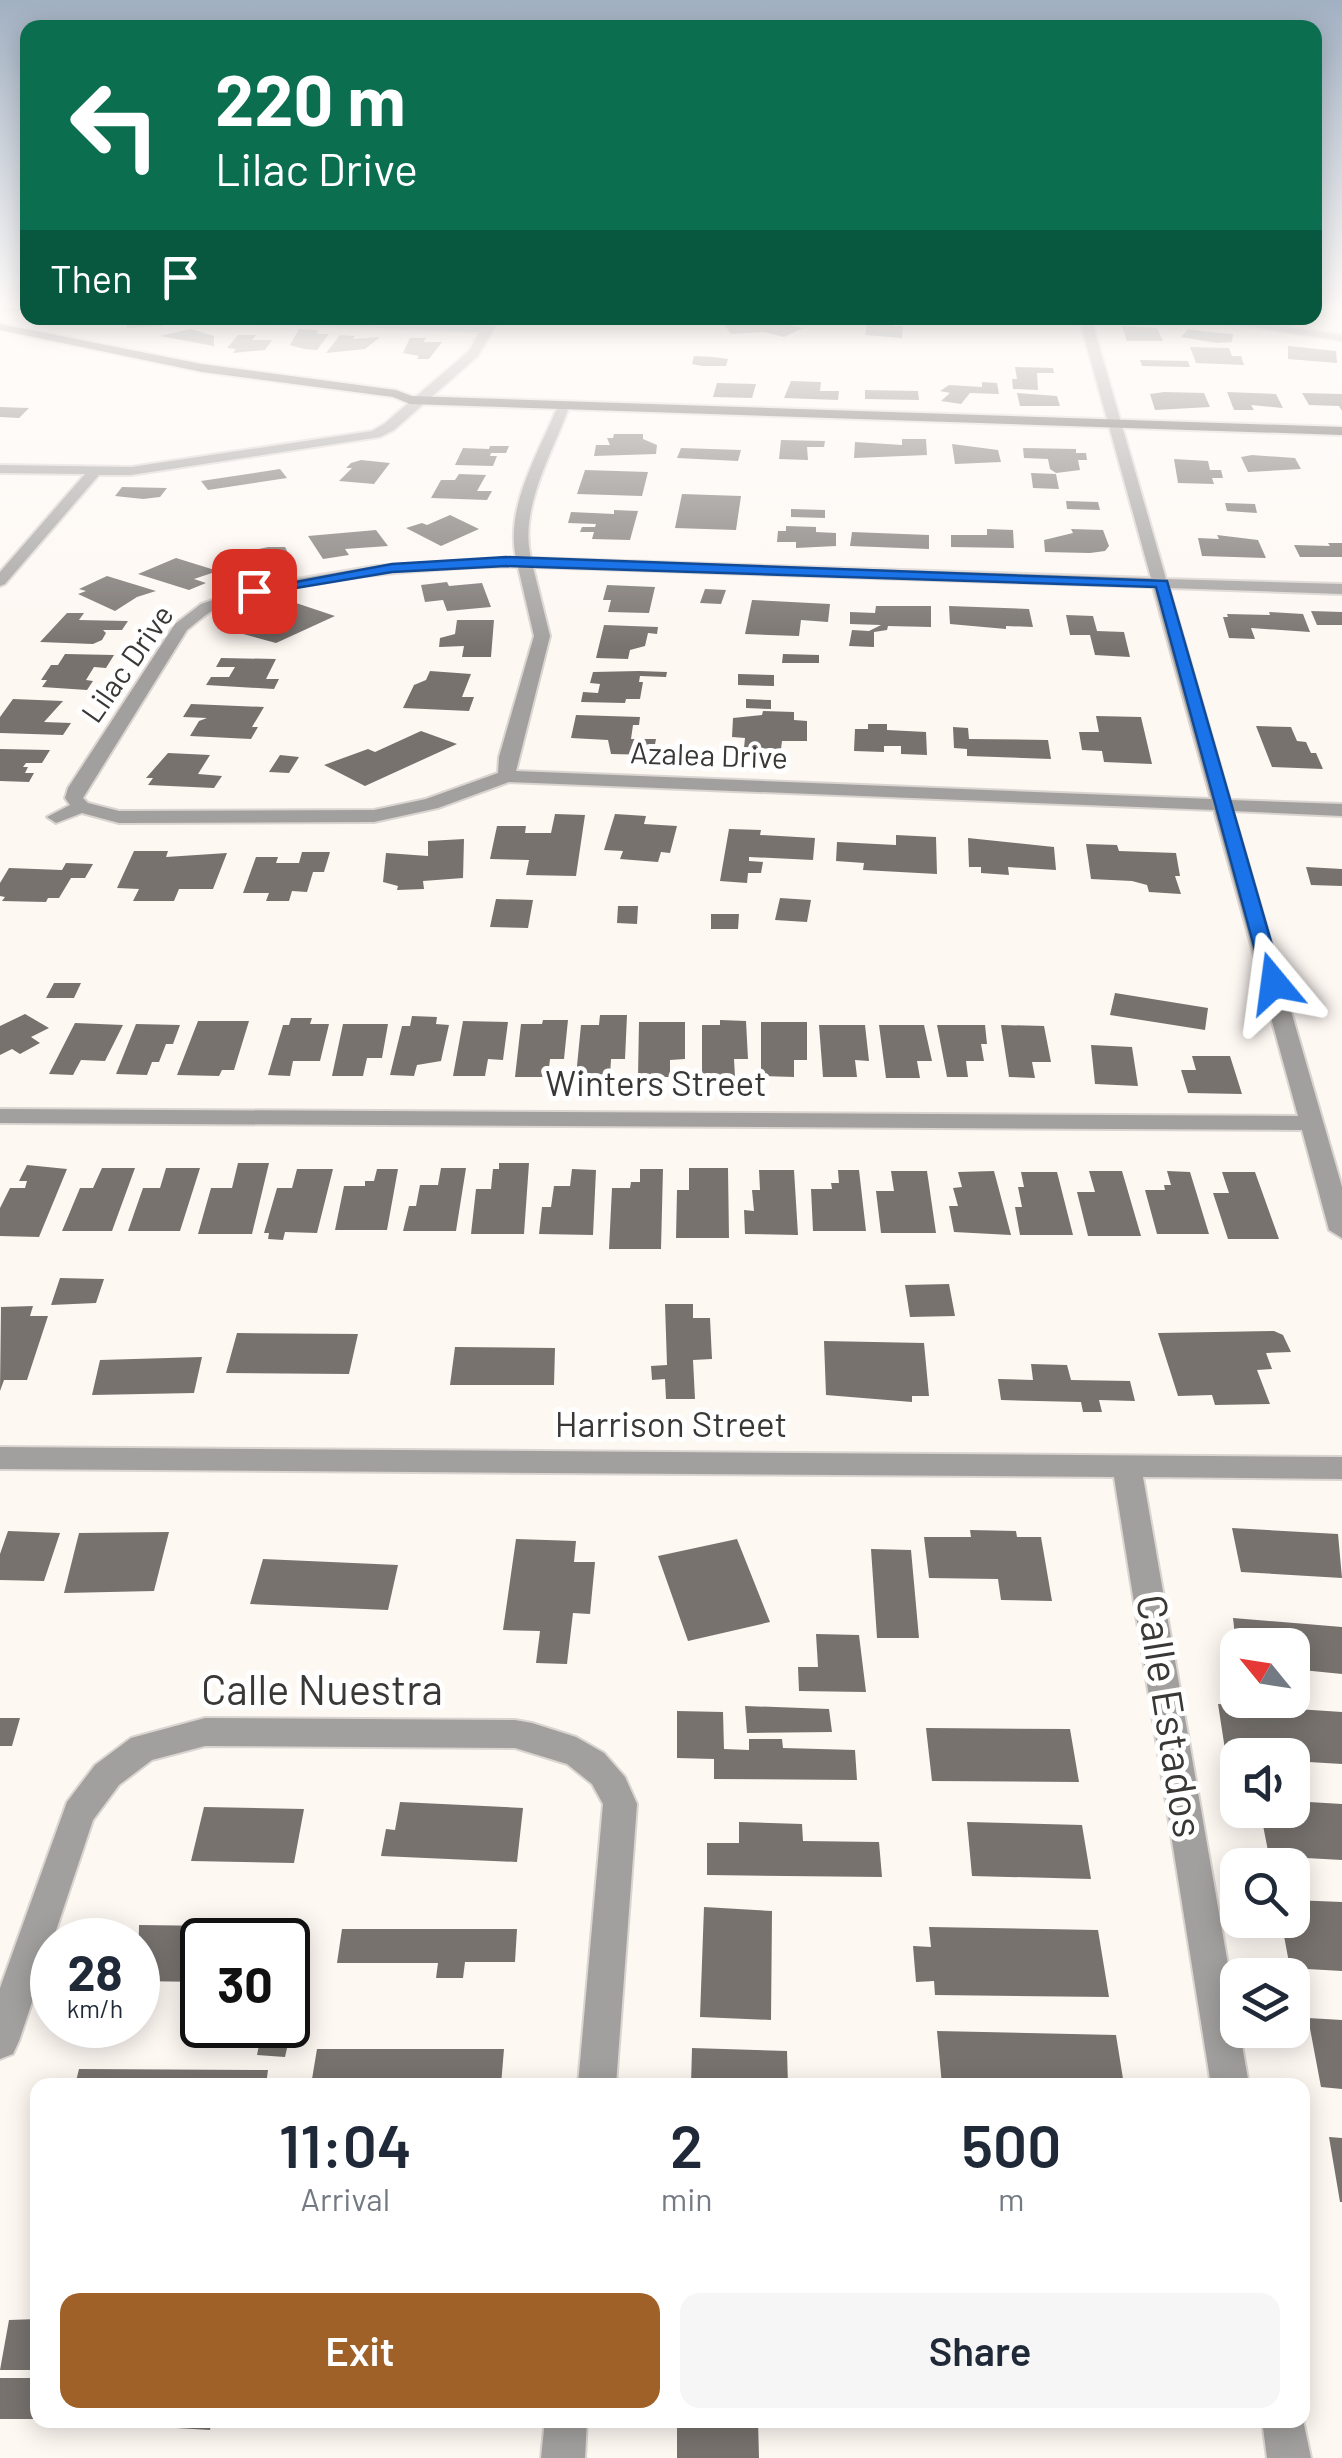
<!DOCTYPE html>
<html lang="en">
<head>
<meta charset="utf-8">
<style>
	body { margin:0; font-family:Barlow,sans-serif; background:#f6f6f7; color:#1f2937; height:100vh; display:flex; flex-direction:column; font-size:38px; white-space:nowrap }
	* { box-sizing:border-box; margin:0 }
	p { font-size:32px; color:#747a83 }
	.icon { flex:none; width:55px; height:55px; fill:none; stroke:currentColor; stroke-width:2; stroke-linecap:round; stroke-linejoin:round }
	.map { position:relative; flex:1; overflow:hidden }
	.drawer { position:absolute; left:30px; top:2078px; width:1280px; height:350px; display:flex; flex-direction:column; background:#fff; border-radius:20px; box-shadow:0 5px 25px #0003 }
	.drawer>* { flex:none }
	.guide { position:absolute; left:20px; top:20px; width:1302px; height:305px; border-radius:20px; box-shadow:0 5px 25px #0003; background:#0b6e4f; color:#fff; overflow:hidden }
	.needle { width:65px; rotate:300deg }
	.fabs { position:absolute; left:1220px; top:1628px; display:grid; gap:20px }
	.fabs a { display:grid; place-items:center; width:90px; height:90px; border-radius:20px; background:#fff; box-shadow:0 5px 25px #0003; font-size:50px }
	.speed { position:absolute; left:30px; top:1918px; display:flex; gap:20px; font-size:50px; font-weight:700; text-align:center }
	.speed>* { display:grid; place-content:center; width:130px; height:130px; border-radius:50%; background:#fff; box-shadow:0 5px 25px #0003; line-height:1 }
	.speed small { font-size:25px; font-weight:400 }
	.speed .limit { border:5px solid #111; border-radius:15px; background:#fff; color:#111 }
	.pin { position:absolute; display:grid; place-items:center; width:85px; height:85px; color:#fff; margin:-42px; border-radius:20px; box-shadow:0 5px 15px #0006 }
	.me { position:absolute; width:110px; margin:-55px; rotate:344deg; stroke-linejoin:round; filter:drop-shadow(0 0 8px #0008) }
	.turn { display:flex; align-items:center; gap:35px; height:210px; padding:0 30px; font-size:45px }
	.turn .icon { width:130px; height:130px; stroke-width:2.5 }
	.turn b { display:block; font-size:70px; line-height:85px }
	.then { display:flex; align-items:center; height:95px; padding:0 30px; background:#0003; gap:20px; font-size:38px }
	.eta { display:flex; justify-content:space-evenly; align-items:center; height:170px; text-align:center }
	.eta b { font-size:60px; font-weight:600; line-height:70px }
	.primary-button { display:flex; gap:20px; margin-top:auto; padding:20px 30px }
	.primary-button a { flex:1; height:115px; border-radius:20px; background:#a06128; color:#fff; font-size:40px; font-weight:600; line-height:115px; text-align:center }
	.primary-button a+a { background:#f6f6f7; color:#1f2937 }
	.map>svg:first-child { display:block }
	.lines { fill:none; stroke-linecap:round; stroke-linejoin:round }
	.stream { stroke:#a8886f; stroke-width:5 }
	.building { fill:#77726e }
	.minor-casing { stroke:#dbd5d1; stroke-width:4 }
	.major-casing { stroke:#dbd5d1; stroke-width:4 }
	.minor { fill:#a2a09e; fill-rule:evenodd }
	.major { fill:#5b5754; fill-rule:evenodd }
	.route { fill:#1a73e8; stroke:#114b97; stroke-width:2.5 }
	.labels { text-anchor:middle; stroke-width:10; stroke-linejoin:round; paint-order:stroke }
	.far-street-label { font-size:30px; fill:#3a3836; stroke:#fff }
	.street-label { font-size:35px; fill:#3a3836; stroke:#fff }
	.near-street-label { font-size:42px; fill:#3a3836; stroke:#fff }
</style>
</head>
<body>
<div class="map">
<svg width="1342" height="2458" viewBox="0 0 1342 2458">
	<rect width="100%" height="100%" fill="#fef8f3"/>
	<g class="lines">
		<path class="stream" d="M0,309L28,308"/>
	</g>
	<path class="building" d="M126,318H160L162,326L127,328Z
		M768,321L803,328L784,337L763,332L731,334L724,324Z
		M894,322V326H903L902,338L865,335L867,323Z
		M1122,326L1157,328L1163,341H1127Z
		M191,329L214,336V346L160,336Z
		M299,329L317,330L318,334H329L317,350L304,349L290,345Z
		M1188,329L1208,332L1233,334L1232,342L1217,343L1181,337Z
		M238,335H256L252,340H272L265,350L233,353L236,349L227,348Z
		M340,335L355,336L353,339L380,337L365,349L326,353Z
		M410,338H426L423,342H442L429,359H417L419,356L403,353Z
		M1288,346L1336,351L1337,363L1288,359Z
		M1190,347L1229,348L1232,356H1241L1244,365L1196,363Z
		M694,356L713,357L728,359L726,366H702L692,364Z
		M1140,360L1188,361L1190,367L1142,366Z
		M1015,367L1053,368L1054,373H1037L1038,390L1013,389L1012,379H1017Z
		M791,381L821,382L820,391H839L838,400L784,398Z
		M982,382L997,383L999,394L970,393L961,404L941,401L950,393L940,391L949,385L982,387Z
		M717,383L756,384L752,398L713,397Z
		M865,390L918,391L919,400L865,399Z
		M1164,392L1204,393L1210,407L1155,410L1150,394Z
		M1227,392L1276,394L1283,408L1251,405L1254,410H1234Z
		M1017,393L1057,396L1060,406H1020Z
		M1302,393L1342,394V411L1339,406L1309,405Z
		M0,407L29,408L19,418L0,417Z
		M614,434H643V439L657,445L656,454L594,456L596,445H610L607,438H613Z
		M902,439H926L927,455L854,458L855,442L902,445Z
		M781,440L825,441L824,447H807L808,460L779,459Z
		M952,444L998,450L1001,462L955,464Z
		M490,446H509L506,453H491L490,456H497L493,466L455,465L463,448L489,449Z
		M681,448L741,450L738,461L677,458Z
		M1023,448L1076,449V453H1086L1087,460H1078L1080,470L1056,473L1050,469L1048,459L1024,458Z
		M1252,455L1295,458L1301,469L1248,472L1241,457Z
		M1174,459L1208,461L1210,470H1221L1223,478H1212L1214,484L1178,483Z
		M361,460L390,463L374,484L339,481L352,468H346L351,463Z
		M280,469L287,478L208,490L201,481Z
		M585,470L648,472L642,496L577,494Z
		M1031,473L1056,474L1059,489L1033,488Z
		M459,474L486,475L477,491H492L487,500L431,498L441,480H455Z
		M122,487L167,488L160,497L143,499L115,496Z
		M682,494L741,496L736,530L675,528Z
		M1066,501L1098,502L1100,510L1067,509Z
		M1225,503L1255,504L1257,513L1227,511Z
		M791,509L825,510V518L791,517Z
		M614,510L638,511L630,540L592,539L594,532H580L582,527H595L596,524L568,523L571,512L614,514Z
		M450,515L479,529L441,546L406,528L422,523L427,525Z
		M786,526L816,527V532L836,533V546L796,548V542H777L778,531H786Z
		M987,529L1013,530L1014,548L951,547V535H987Z
		M1071,529L1103,530L1109,546L1105,551L1090,553L1045,552L1044,540L1073,533Z
		M376,530L388,546L345,549L349,555L323,559L308,536Z
		M852,532L929,535V549L850,546Z
		M1217,535L1258,540L1266,558L1202,556L1198,538L1219,539Z
		M1328,543H1342V557H1300L1294,545L1330,546Z
		M268,547H285L294,564L275,567L270,560L234,567L226,556Z
		M176,558L218,571L194,579L206,583L189,590L138,574Z
		M107,576L156,591L137,597L115,611L78,594L86,591L79,589Z
		M447,582L449,586L482,583L491,607L447,611L443,600L425,602L421,585Z
		M607,585L655,587L649,613L608,612L611,600H603Z
		M705,589L726,590L721,604L700,603Z
		M752,600L830,604L828,622L801,620L799,636L745,634Z
		M293,602L335,616L276,643L229,630L272,607Z
		M876,606H931V627L888,626L887,630L874,632V647L849,646L852,630L869,631L881,625L850,624V612L875,613Z
		M949,606L1029,609L1033,627L1006,626V629L950,624Z
		M1311,611L1342,612V625H1317Z
		M1269,612L1303,614L1310,632L1251,628L1255,639L1229,638L1223,617H1228L1227,614L1270,615Z
		M67,613H84L79,620L128,621L122,630H103L106,633L102,640L93,644L40,642Z
		M1066,615L1093,616L1097,631L1124,632L1130,657L1095,655L1090,635H1070Z
		M457,620H494L491,657H462L464,646L439,647L440,638L455,634Z
		M604,625L658,627L657,634L648,633L645,646L630,650L628,659L596,658Z
		M65,654L114,655L106,668L94,667L86,680L93,681L87,690L42,687L47,680H41L51,665H58Z
		M783,654L819,655V663H782Z
		M221,658L276,659L266,679H279L274,689L206,685L211,677H229L235,667H216Z
		M430,671L471,674L462,697H474L469,711L403,708L414,685L426,680Z
		M639,671L667,672L666,677L640,676L639,682H643L640,699H626L625,703L581,702L583,692L598,693L600,684L590,683L593,672Z
		M738,674L774,675V686L738,685Z
		M13,699L63,701L44,722L71,723L63,735L0,733V717Z
		M746,699L771,700V709L746,708Z
		M191,704L264,707L252,727H258L251,739L190,736L199,721L207,718L183,717Z
		M763,711L794,712V720L807,721V741H782L781,749L744,748L745,738L732,737L733,718L762,715Z
		M576,715L640,717L639,725H633L631,739H656L653,755L611,754L608,740L571,738Z
		M1096,716L1141,717L1152,764L1104,762L1102,751L1082,750L1079,732H1099Z
		M868,724H887V730L926,732L927,755L901,754V746H884V752L854,751L855,729H868Z
		M1256,726L1291,727L1297,741L1306,742L1311,753H1316L1323,769L1272,767Z
		M953,727L968,728L969,739L1048,740L1051,759L967,756V749L954,748Z
		M421,731L457,744L365,786L324,765L368,749L375,752Z
		M0,749L50,750L42,763H26L23,767H28L25,773H34L29,782L0,781Z
		M168,753L210,755L198,774L222,776L214,788L148,785L153,778H146Z
		M280,755L299,757L289,773L269,772Z
		M555,814L585,815L576,876L526,875L529,860L490,859L497,826H526L525,833H551Z
		M615,814L646,816L644,824L677,826L670,853L661,852L658,862L620,859L623,851L604,850Z
		M729,829L761,830L760,835L815,838L813,860L749,857V861L763,862L761,873H748L747,883L720,881Z
		M896,835L936,837L937,874L863,870L864,863L836,861L837,842L896,845Z
		M968,838L1054,847L1056,870L1008,867L1009,875L981,873V867H969Z
		M464,839L463,878L423,881L424,889L397,890L398,886L383,882L386,853L428,856V841Z
		M1086,844L1117,845L1119,851L1176,853L1180,876H1175L1181,894L1149,892L1147,885L1132,881L1091,879Z
		M134,851H168L166,857L227,853L213,889H179L174,901H133L139,889L117,888Z
		M302,852H330L324,872H313L307,892L292,891L289,901H266L269,893H243L256,857H278L276,863H299Z
		M66,863L93,864L85,878H71L59,898H48L46,902L2,901L5,897L0,896V883L9,868L62,870Z
		M1306,867L1342,869V886L1311,885Z
		M780,898L811,900L807,922L775,920Z
		M496,899L533,900L528,928L490,927Z
		M618,906H638L637,924L617,923Z
		M711,914H739L738,929H711Z
		M54,983H81L74,998H46Z
		M1115,993L1208,1008L1205,1030L1110,1015Z
		M25,1014L49,1028L31,1037L40,1043L20,1054L12,1049L0,1055V1026Z
		M600,1015H627L625,1059H611L610,1076H576L581,1025H599Z
		M412,1016L437,1017L436,1024L449,1025L441,1061L417,1065L414,1076L390,1075L402,1026H410Z
		M291,1018H312L310,1024H329L320,1061H293L290,1076L268,1075L283,1025H289Z
		M543,1020H568L564,1059H550L548,1077H515L521,1024H542Z
		M720,1020L746,1021L748,1059H734L735,1077H702V1025H720Z
		M198,1021H249L234,1070H222L219,1076L177,1075Z
		M463,1021L508,1022L503,1060L488,1059L485,1076H453Z
		M639,1022H685V1059L670,1060V1077H638Z
		M761,1022H807V1060H794V1077L761,1076Z
		M75,1023L123,1025L105,1061L81,1060L73,1075L49,1074Z
		M136,1024L180,1025L173,1044H166L159,1062H152L147,1075L116,1074Z
		M343,1024H388L382,1058H367L363,1076H332Z
		M819,1025H865L869,1061L855,1060L857,1077H823Z
		M879,1025H924L932,1061H917L920,1078H886Z
		M937,1025H985L987,1044H981L984,1061H966L968,1077H947Z
		M1001,1025L1044,1026L1051,1062H1032L1035,1078L1009,1077Z
		M1091,1045L1132,1047L1138,1086L1095,1084Z
		M1192,1056H1230L1242,1094L1188,1093L1181,1070H1196Z
		M238,1163H269L252,1234H198L211,1188H232Z
		M499,1163H529L524,1234H471L476,1189H491L493,1169H499Z
		M27,1165L67,1169L39,1237L0,1236V1208L10,1188H25L27,1181H19Z
		M102,1168H135L112,1231H62L80,1188H93Z
		M166,1168H200L180,1231H128L143,1188H160Z
		M441,1168H466L456,1231H403L409,1206H416L420,1185H438Z
		M689,1168H728L729,1238H676L677,1190H689Z
		M297,1169H333L317,1233L285,1232L283,1240L268,1239L269,1233H264L277,1188H292Z
		M377,1169H398L387,1230H335L344,1186H365V1181H374Z
		M572,1169L596,1170L593,1235L539,1234L542,1207H551L554,1186H570Z
		M640,1169H663L661,1249H609L612,1188H630L631,1182H640Z
		M759,1170H794L798,1235L745,1234L744,1210L754,1211L752,1190H760Z
		M838,1170H859L866,1231H813L811,1189H832L831,1183H839Z
		M891,1171H927L936,1233H881L876,1191H894Z
		M994,1171L1011,1235L954,1232L949,1206H958L953,1188L962,1187L958,1172Z
		M1089,1171H1122L1141,1236H1088L1077,1192H1095Z
		M1167,1171L1190,1172L1209,1234H1157L1145,1190H1165L1164,1185H1171Z
		M1021,1172H1057L1073,1235H1020L1015,1207H1022L1018,1187H1024Z
		M1222,1172H1255L1279,1239H1228L1213,1193H1229Z
		M60,1278L104,1279L96,1303L51,1305Z
		M949,1284L955,1316L910,1317L905,1285Z
		M665,1304H693V1318H710L712,1359L693,1360L695,1399H666L665,1379L652,1380L651,1366L667,1365Z
		M33,1306L30,1316H48L27,1380H4L0,1391L1,1307Z
		M1274,1331L1283,1335L1291,1352L1266,1353L1272,1369L1257,1370L1270,1404L1215,1405L1212,1395L1178,1396L1158,1333Z
		M237,1333L358,1334L349,1374L226,1373Z
		M824,1341L924,1343L929,1396H912V1402L826,1395Z
		M455,1347L555,1348L554,1385H450Z
		M202,1357L194,1393L92,1395L100,1360Z
		M1031,1364L1067,1365L1071,1380L1130,1381L1135,1401L1099,1400L1102,1412H1083L1081,1402L1001,1400L998,1379L1033,1380Z
		M1232,1528L1338,1534L1342,1578L1241,1572Z
		M970,1530L1016,1531L1017,1537H1041L1052,1601L1001,1600L998,1579L929,1578L924,1537H971Z
		M8,1531L60,1533L44,1581L0,1580V1554Z
		M169,1532L154,1591L64,1593L79,1533Z
		M516,1539L576,1541L574,1562H595L590,1614L573,1613L567,1664L536,1663L540,1631L503,1630Z
		M737,1539L770,1622L688,1641L658,1556Z
		M871,1549L911,1550L919,1638H877Z
		M263,1559L398,1565L388,1610L250,1604Z
		M1233,1618L1342,1627V1674L1292,1669V1645H1236Z
		M816,1634L859,1635L866,1692L799,1691L798,1667H818Z
		M1218,1704L1342,1712V1764L1292,1761V1755L1226,1756Z
		M745,1706L829,1709L832,1732L747,1733Z
		M677,1711L723,1712L724,1749L749,1750V1739H782L783,1748L855,1750L857,1780L714,1779V1759L677,1758Z
		M0,1718H20L12,1746H0Z
		M926,1728L1070,1729L1079,1782L932,1781Z
		M1292,1801L1342,1804V1860L1269,1856L1260,1810H1292Z
		M400,1802L523,1808L517,1862L381,1856L386,1829L395,1830Z
		M204,1807L304,1809L294,1863L191,1861Z
		M739,1822L802,1824L803,1841L879,1842L882,1877L707,1875V1843H739Z
		M967,1822L1082,1825L1091,1879L972,1876Z
		M1292,1900L1342,1902V1971L1290,1968L1281,1920H1292Z
		M704,1907L772,1911L771,2020L700,2017Z
		M139,1925L302,1927L297,1960H288V1940H202V1982L138,1981Z
		M929,1927L1098,1930L1109,1997L935,1995L934,1981L916,1982L913,1946L931,1947Z
		M342,1929H517L515,1962H465L463,1978H436L438,1963H337Z
		M1308,2018L1342,2020V2089L1321,2087Z
		M263,2025L292,2026L285,2057L257,2055Z
		M937,2031L1116,2035L1124,2085H942Z
		M692,2048L787,2051L788,2085H691Z
		M317,2049H504L501,2085H311Z
		M79,2069L268,2070L266,2085H75Z
		M1329,2137L1342,2138V2202H1340Z
		M38,2319V2370H0L9,2320Z
		M0,2378H38V2419H0Z
		M127,2420H212L210,2430L126,2425Z
		M677,2420H758L759,2458H677Z"/>
	<g class="lines">
		<defs>
			<path id="minor" d="M253,318L484,325L489,318H500L478,356L394,430L380,437L131,475H99L5,584L0,586V572L85,474L0,473V465L131,467L372,431L384,424L469,351L480,332L257,323Z
				M1079,318H1091L1166,579L1342,584V594L1169,588L1230,800L1342,804V816L1233,811L1342,1187V1238L1329,1230L1302,1130L0,1123V1109L1298,1116L1214,810L509,782L438,808L374,822L119,823L82,813L56,823L47,817L70,805L65,798L68,788L175,624L201,604L254,586L375,566L516,558C505,508 537,456 556,410L562,406L568,410C551,456 519,509 531,558L1151,578ZM518,567L534,636L499,757L498,773L426,799L374,810L119,811L88,803L83,798L187,630C195,624 203,616 212,611C266,580 452,565 518,567ZM533,567L1153,587L1211,799L516,771L550,636Z
				M1197,318H1223L1342,335V341Z
				M0,1447L1342,1457V1479L1143,1477L1249,2085H1211L1114,1477L0,1469Z
				M205,1718L515,1720L532,1723L576,1737L604,1753L625,1777L637,1804L616,2085H578L603,1804L592,1784L567,1764L515,1748L205,1746L152,1760L119,1785L93,1820L19,2041L13,2054L0,2059V1988L67,1802L95,1765L131,1738Z
				M1302,2415L1311,2458H1267L1262,2420H1302Z
				M545,2420H587L585,2458H541Z"/>
			<path id="major" d="M0,324L202,364L396,390L412,396L1342,427V435L410,404L393,397L202,372L0,330Z"/>
		</defs>
		<use href="#minor" class="minor-casing"/>
		<use href="#major" class="major-casing"/>
		<use href="#minor" class="minor"/>
		<use href="#major" class="major"/>
	</g>
	<linearGradient id="sky" x2="0" y2="1"><stop stop-color="#a1b0c2"/><stop offset="0.47" stop-color="#fffcfa"/><stop offset="1" stop-color="#fffcfa" stop-opacity="0"/></linearGradient>
	<rect width="1342" height="651" fill="url(#sky)"/>
	<path class="route" d="M506,557L1167,581L1283,983L1274,989L1264,983L1156,587L506,566L392,572L254,595L247,591L392,564Z"/>
	<g class="labels">
		<g class="far-street-label">
			<text transform="translate(128 664) rotate(-55)" y="10">Lilac Drive</text>
			<text transform="translate(709 756) rotate(2)" y="10">Azalea Drive</text>
		</g>
		<g class="street-label">
			<text x="656" y="1096">Winters Street</text>
			<text x="671" y="1437">Harrison Street</text>
		</g>
		<g class="near-street-label">
			<text x="322" y="1705">Calle Nuestra</text>
			<text transform="translate(1170 1716) rotate(81)" y="15">Calle Estados</text>
		</g>
	</g>
</svg>
<div class="fabs">
<a><svg class="needle" viewBox="-14 -14 28 28"><path d="M0-13l5 13h-10z" fill="#e53935"/><path d="M0 13l5-13h-10z" fill="#747a83"/></svg></a>
<a><svg class="icon" aria-label="sound" viewBox="0 0 24 24"><path d="M4 9h4l5-4v14l-5-4H4zM17 9q2 3 0 6"/></svg></a>
<a><svg class="icon" aria-label="search" viewBox="0 0 24 24"><circle cx="10" cy="10" r="6"/><path d="M15 15l6 6"/></svg></a>
<a><svg class="icon" aria-label="layers" viewBox="0 0 24 24"><path d="M12 4l9 5-9 5-9-5zM3 14l9 5 9-5"/></svg></a>
</div>
<div class="speed"><div>28<small>km/h</small></div><div class="limit">30</div></div>
<div class="pin" style="left:254px;top:591px;background:#d93025"><svg class="icon" aria-label="arrive" viewBox="0 0 24 24"><path d="M6 21V4h12l-3 4 3 4H6"/></svg></div>
<svg class="me" style="left:1274px;top:983px" viewBox="-20 -20 40 40"><path d="M0-17L14 15 0 8-14 15z" fill="#1a73e8" stroke="#fff" stroke-width="4"/></svg>
<div class="guide">
<div class="turn"><svg class="icon" aria-label="left" viewBox="0 0 24 24"><path d="M17 20v-9H6M10 6l-5 5 5 5"/></svg><div><b>220 m</b>Lilac Drive</div></div>
<div class="then">Then<svg class="icon" aria-label="arrive" viewBox="0 0 24 24"><path d="M6 21V4h12l-3 4 3 4H6"/></svg></div>
</div>
<section class="drawer">
<div class="eta">
<div><b>11:04</b><p>Arrival</p></div>
<div><b>2</b><p>min</p></div>
<div><b>500</b><p>m</p></div>
</div>
<div class="primary-button"><a>Exit</a><a>Share</a></div>
</section>
</div>
</body>
</html>
